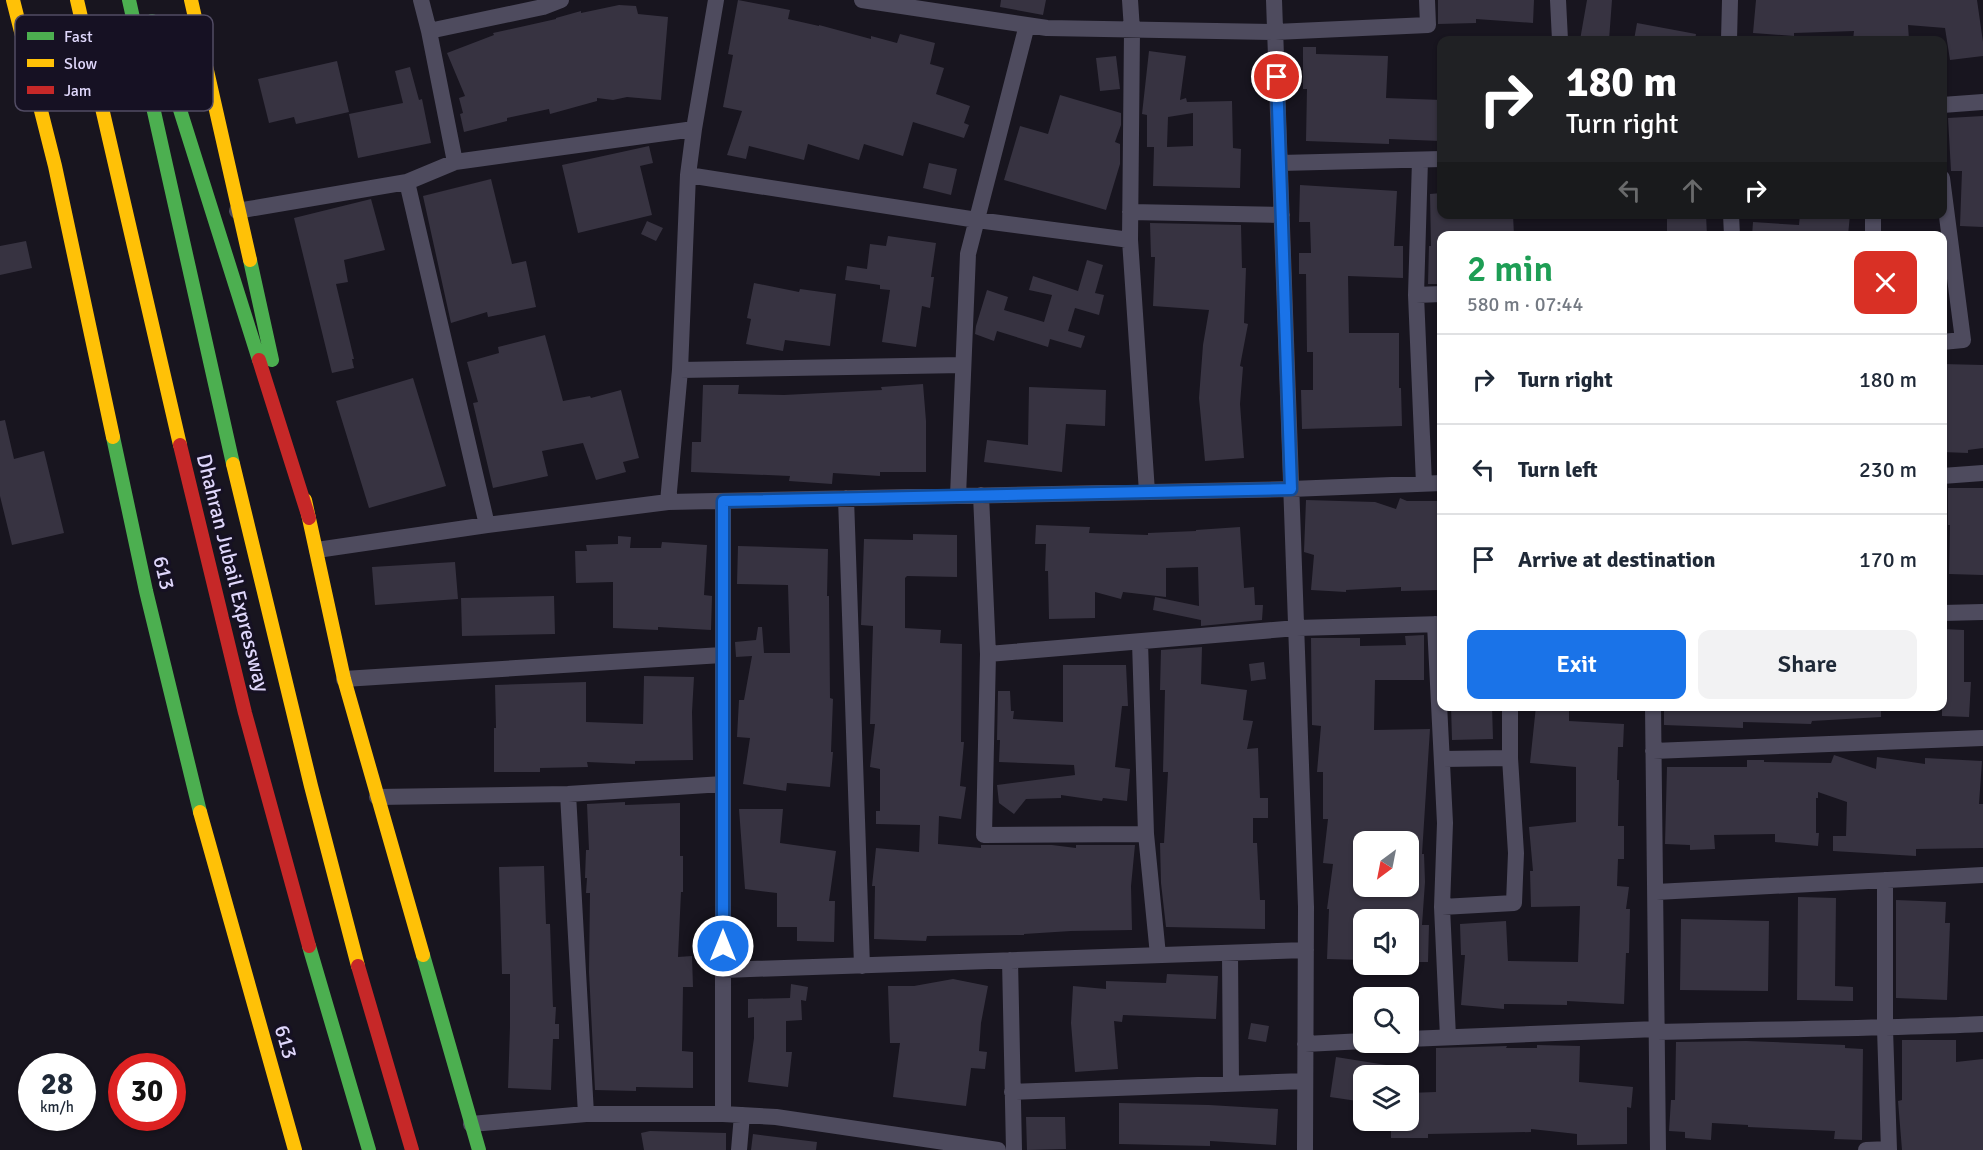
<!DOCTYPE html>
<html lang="en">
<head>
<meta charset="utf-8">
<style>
	body { margin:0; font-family:Signika,sans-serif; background:#f2f2f3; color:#1f2937; height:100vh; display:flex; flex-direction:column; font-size:22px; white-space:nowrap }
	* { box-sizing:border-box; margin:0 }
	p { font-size:20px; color:#747a83 }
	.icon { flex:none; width:33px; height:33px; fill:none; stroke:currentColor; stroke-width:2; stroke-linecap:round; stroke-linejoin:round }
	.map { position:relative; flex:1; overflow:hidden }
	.sheet { position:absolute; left:1437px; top:231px; width:510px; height:480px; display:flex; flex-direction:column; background:#fff; border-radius:12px; box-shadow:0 2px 4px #0004 }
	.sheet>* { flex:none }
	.top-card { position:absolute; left:1437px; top:36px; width:510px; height:183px; border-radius:12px; box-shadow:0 2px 4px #0004; background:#202124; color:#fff; overflow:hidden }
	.needle { width:39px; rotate:212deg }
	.buttons { position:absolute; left:1353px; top:831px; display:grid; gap:12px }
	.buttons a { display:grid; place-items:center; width:66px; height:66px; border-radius:12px; background:#fff; box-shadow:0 2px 4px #0004; font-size:30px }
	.speed { position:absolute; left:18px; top:1053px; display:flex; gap:12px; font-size:30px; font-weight:700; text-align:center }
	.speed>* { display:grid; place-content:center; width:78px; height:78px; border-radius:50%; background:#fff; box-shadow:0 2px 4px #0004; line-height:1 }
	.speed small { font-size:15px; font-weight:400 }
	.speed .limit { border:9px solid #d22; background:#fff; color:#111 }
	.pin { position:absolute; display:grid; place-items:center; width:51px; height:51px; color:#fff; margin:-26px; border:3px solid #fff; border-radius:50%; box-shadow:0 2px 6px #0007 }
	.me { position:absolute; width:66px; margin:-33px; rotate:0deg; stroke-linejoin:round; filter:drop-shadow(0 0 4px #0008) }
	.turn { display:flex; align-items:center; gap:21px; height:126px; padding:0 30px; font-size:27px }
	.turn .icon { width:78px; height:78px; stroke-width:2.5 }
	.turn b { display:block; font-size:42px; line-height:51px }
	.lanes { display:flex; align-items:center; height:57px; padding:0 30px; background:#0003; justify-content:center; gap:30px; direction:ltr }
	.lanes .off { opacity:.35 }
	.round { display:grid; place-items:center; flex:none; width:63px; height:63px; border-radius:12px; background:#f2f2f3 }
	.overview { display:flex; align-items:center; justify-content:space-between; height:102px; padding:0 30px }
	h1 { font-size:36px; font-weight:600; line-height:45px; color:#1e9e55 }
	.cta { display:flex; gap:12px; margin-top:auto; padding:12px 30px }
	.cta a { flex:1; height:69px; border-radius:12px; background:#1a73e8; color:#fff; font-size:24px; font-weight:600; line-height:69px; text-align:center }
	.cta a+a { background:#f2f2f3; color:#1f2937 }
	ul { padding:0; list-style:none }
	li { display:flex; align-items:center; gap:18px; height:90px; padding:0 30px; border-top:2px solid #e0e1e3 }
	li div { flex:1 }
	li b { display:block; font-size:22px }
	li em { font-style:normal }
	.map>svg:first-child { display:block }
	.building { fill:#373341; fill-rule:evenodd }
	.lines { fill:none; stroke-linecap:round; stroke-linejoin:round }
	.street { stroke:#4e4b5e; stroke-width:16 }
	.fast { stroke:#4caf50; stroke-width:14 }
	.slow { stroke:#ffc107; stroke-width:14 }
	.jam { stroke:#c62828; stroke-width:14 }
	.route-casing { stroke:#114b97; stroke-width:15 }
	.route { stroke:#1a73e8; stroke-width:10 }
	.labels { text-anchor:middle; stroke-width:6; stroke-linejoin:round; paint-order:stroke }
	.street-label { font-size:21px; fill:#dfd7fb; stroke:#161123 }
	.key { fill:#161123; stroke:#524c64; stroke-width:1.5 }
	.key-label { font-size:16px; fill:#dfd7fb }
</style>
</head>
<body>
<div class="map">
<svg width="1983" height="1150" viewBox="0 0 1983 1150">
	<rect width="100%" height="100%" fill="#18151f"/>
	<path class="building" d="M738,0L790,10L788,19L819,26V25L871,39V36L897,43L900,34L935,43L930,64L944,68L936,94L970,106L964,123L969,125L964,138L913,122L903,156L864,144L859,160L808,144L804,160L749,146L746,159L727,155L742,111L723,107L733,55L728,54Z
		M1001,0H1046L1043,15L1000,7Z
		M1438,0H1534L1533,23L1476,19V23L1438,24Z
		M1587,0H1612L1609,40H1580Z
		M1756,0H1977L1983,42V56L1950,60L1945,28L1908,25L1909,40H1853L1854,31L1794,33V36L1753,33Z
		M619,5L636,6L638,14L668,17L661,100L627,97L613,100L597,98V101L550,114L549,109L507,118V121L464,132L460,114L463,113L459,98L465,96L447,53L494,35L493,33L556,19V18L581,11V13Z
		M1637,23L1696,34L1695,40H1634Z
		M1303,47H1316V54L1388,56L1386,98L1442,100L1441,141L1389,139V144L1306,141L1307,89H1303Z
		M1149,51L1186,56L1180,100L1186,98L1187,102L1232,101L1233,148L1241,149L1240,188L1153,186L1154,147H1147V115L1142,114ZM1193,113V146L1167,147L1168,117Z
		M1116,56L1120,89L1100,91L1096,58Z
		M337,61L349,112L296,124L294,117L269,123L258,79Z
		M410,67L419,100L422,99L431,143L358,158L349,114L403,103L395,71Z
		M1060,95L1121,113V125L1115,142L1120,144V164L1106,210L1004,180L1020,126L1048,134Z
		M1983,116V227L1960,226L1962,171H1951L1948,118Z
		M649,146L653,163L640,166L652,215L578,233L562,165Z
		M929,163L957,169L951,195L923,188Z
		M491,179L512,264L526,261L536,307L488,317L487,312L451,323L423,196Z
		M1300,185L1397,191L1394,246H1403V278L1348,276L1349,333H1399V388H1401L1402,426L1302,429L1301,390H1313V352H1307L1306,274H1299V253H1311L1310,222H1299Z
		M1442,193V214H1513L1514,236H1442V284H1428L1429,246H1431L1430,194Z
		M371,199L385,250L344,260L348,282L336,284L354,359H352L354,368L332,373L294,218Z
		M1667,214H1706L1707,236H1667Z
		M1800,214H1850L1848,236H1752L1753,222L1799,225Z
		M647,221L663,228L656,241L641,234Z
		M1150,223L1241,225L1242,268H1246L1244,323L1248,324L1240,366L1243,367L1240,404L1244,458L1205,461L1199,398L1203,345L1209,310L1153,306L1155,257H1151Z
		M888,236L936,243L931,277H934L930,308L922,306L916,347L882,342L890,290L880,289V285L845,280L847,266L867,269L870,244L886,246Z
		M26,241L32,268L0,275V246Z
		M1087,260L1103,265L1095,293L1104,295L1099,315L1075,308L1068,331L1085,336L1081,348L1050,339L1048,347L997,331L994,341L975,334L976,326L987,290L1008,297L1004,310L1044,322L1052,295L1029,290L1033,276L1078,291Z
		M754,283L799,292L800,289L836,294L830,346L785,340L783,351L746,344L751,319L747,318Z
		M545,335L563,401L590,396L591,398L621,390L639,458L623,462L626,472L596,480L583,443L542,451L548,476L493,488L473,403L478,402L467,362L499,353L498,347Z
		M1942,364L1983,365V448L1968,450V453L1942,452Z
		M413,378L446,486L369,508L336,401Z
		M923,384L926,421V472H880V476L833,473L832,484L789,481L790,476L691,472L692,442H701L703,385H739L738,394L784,395L882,390L881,387Z
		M1029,387L1106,390L1105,426L1066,424L1062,472L984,462L987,440L1028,445Z
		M5,420L14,459L44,451L64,533L12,545L0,496V421Z
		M1948,488H1983V575L1949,574L1950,525H1948Z
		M1400,498L1407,501H1442V536H1437L1440,590L1401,591V587L1346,590V592L1311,590L1314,555L1304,552L1306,500L1375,502L1396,509Z
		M1036,525L1090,527L1089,533L1148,535V533L1196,531V530L1240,527L1244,588L1254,587L1255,605H1263L1262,620L1201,626V620L1153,610L1155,597L1199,606L1198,567L1166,568V597L1123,592L1121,599L1095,592V618L1049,619L1048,571H1045L1046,544H1035Z
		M913,534L957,535V577L907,576L905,578V628L941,630L940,643L962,644L961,742H964L960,786L966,787L961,819L939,816L938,844L981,848V845H1052L1076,848V845H1135L1131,886L1132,930L1071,931L1024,934V935L927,936L926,941L874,939L875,886H872L876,848L919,852L920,825L876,824V811H880V769L870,767L875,724H870L873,626L861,625L864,539L913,540Z
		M618,536L631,537L630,548H661L662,542L707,545L704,595L712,596L711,630L658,627V630L613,628V582L576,583L575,551H587L586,545L618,544Z
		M738,546L828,549L827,596H829L830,698L833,699L831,752H833L830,787L787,783L786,791L743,784L750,738L737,737L739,700H744L752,656L736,657L735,642L756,640L758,627H762L764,653H790L788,585L737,584Z
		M455,562L458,599L375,605L372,567Z
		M554,596L555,634L462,636L461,598Z
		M1942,629L1964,630V682H1971L1969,717L1942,716Z
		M1424,635V680H1375L1374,730L1430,729L1422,854H1424L1425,882L1422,925H1429L1428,962H1408V912L1371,909V915L1364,914V960L1327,959L1329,909H1327L1333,864L1323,863L1328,819H1323V772H1317L1321,726L1312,725L1311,638H1360V646L1406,645L1405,636ZM1364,842H1408V886H1364Z
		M1202,647L1201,684L1247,690L1243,720L1253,721L1247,749L1258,748L1260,798H1268V818H1253V843H1257L1260,900H1265V929L1166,927L1161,883L1160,843H1164L1168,772H1163L1165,690H1160L1161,650Z
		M1264,662L1266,679L1251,681L1249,664Z
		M1063,665H1126L1128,706H1122L1115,767L1130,769L1127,801L1103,798L1102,801L1061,795V798L1026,799L1014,814L999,803L997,785L1075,775L1074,765L999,762L1000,740H997L998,691H1010L1011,711H1014L1013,719L1063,722Z
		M644,676L694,677L692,712L693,760L635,761V764L587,762L588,767L540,768V772H494V728H496L495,685L586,682V722L643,724Z
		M1451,706H1492L1493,739L1452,740Z
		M1536,706H1569V721L1624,724L1623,747H1618L1617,780H1619L1618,826H1624V859H1618L1617,886L1629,887L1626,909H1630L1629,953H1626L1624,1004L1567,1001V1005L1504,1004V1009L1461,1005L1465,955H1461L1460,924L1506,921L1508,961L1578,962L1580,906L1531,907L1530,871H1533L1529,827L1576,822V767L1530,763Z
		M1664,706H1881V717L1812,721L1811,724L1743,722V728L1664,725Z
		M1834,755L1876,769L1877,757L1925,764V758L1982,761L1979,804H1983V848L1916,849V856L1833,851V836H1846L1847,802L1818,792V798H1816V833H1819L1818,846L1775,842V834L1714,835L1715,849L1690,850V845L1665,844L1667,767H1747V760H1764V762L1831,763Z
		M625,802V805L680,803V856H683V892H681L678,957L692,956L693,987H683L682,1051L693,1052V1088L636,1087V1091L595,1090L589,972L590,893H586L587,878H585L586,850H589L587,804Z
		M739,809H783L780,843L836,851L829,901H835L834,942L797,941V927H777V893L745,889Z
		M544,866L546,924H550L553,1007H556L555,1024H559V1039H553L551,1090L508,1088L510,1027V974H502L499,867Z
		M1798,897L1836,898L1835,986L1853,987V1001L1797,1000Z
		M1896,900L1946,902L1945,923H1950L1947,1000L1896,998Z
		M1681,919L1769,921L1768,991L1680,990Z
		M1167,974L1218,976L1216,1019L1123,1015L1122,1022L1114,1021L1118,1069L1075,1072L1071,1023L1073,986L1106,989V981L1166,983Z
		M953,979L988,986L981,1023L979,1051L987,1052L985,1069L971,1068L966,1106L893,1097L900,1043H890L888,986H914Z
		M791,984L808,987L806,1001L801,1000L802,1020L786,1021V1052H792L788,1087L748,1082L754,1038V1017L748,1018V999L790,998Z
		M1251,1023L1269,1026L1266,1042L1248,1039Z
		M1902,1040H1956V1062L1983,1059V1150H1902L1898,1101L1902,1100Z
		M1746,1041L1845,1045V1048L1863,1049L1862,1140L1834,1139L1835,1131L1748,1127V1125L1712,1123L1711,1140L1685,1138V1132L1669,1131L1671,1100H1675L1676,1042Z
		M1537,1045L1580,1046L1579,1082L1633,1087L1631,1108L1627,1107V1144L1577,1145V1134L1531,1129V1132L1428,1134V1138H1391V1120H1408V1093L1436,1092V1048L1507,1046L1506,1048H1537Z
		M1336,1057L1405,1068L1404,1076H1364V1102L1330,1097Z
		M1119,1103L1209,1105L1278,1109L1276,1145L1210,1141V1146L1119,1144Z
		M1026,1117H1065L1066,1149L1027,1150Z
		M650,1131L726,1133V1150H644L641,1133Z
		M753,1134L817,1142L816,1150H751Z"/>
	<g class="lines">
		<path class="street" d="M421,0L429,31L455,162
			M862,0L1047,28L1275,32L1428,25L1427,0
			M1130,0L1132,30L1130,240L1147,492
			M1274,0L1306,907L1305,1150
			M1558,0L1560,40
			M429,31L543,7L561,0
			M1729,40L1730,0
			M1942,105L1983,102
			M1420,160L1416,295L1424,484
			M1280,163L1442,159
			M688,175L977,220L1130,240
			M1942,178L1963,340L1942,342
			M407,182L487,525
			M237,211L407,182L455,162L694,129
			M1130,212L1282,215
			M1731,214L1732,236
			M1873,214V236
			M1416,295L1442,294
			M680,370L963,365
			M1942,476L1983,473
			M981,495L988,654L984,835L1146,834
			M958,496L968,254L1027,25
			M846,498L862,966
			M668,502L680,370L688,175L694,129L716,0
			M317,550L487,525L668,502L1291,489L1442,483
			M1942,613L1983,612
			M1435,624L1445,823L1442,907L1448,1037
			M1140,642L1146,834L1158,955
			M988,654L1297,628L1442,624
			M344,679L722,655
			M1653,706L1658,1150
			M1653,751L1983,738
			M1443,759L1510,758
			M568,794L586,1114
			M377,797L568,794L723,784
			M1885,880V1029L1889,1150
			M1656,892L1983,875
			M1442,907L1514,903L1516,853L1510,758V706
			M1230,953L1231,1084
			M1010,960L1014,1150
			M723,970L1306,950
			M1657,1032C1766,1029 1875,1029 1983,1024
			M1408,1039L1657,1029
			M1305,1044L1364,1041
			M1012,1092L1305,1081
			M723,1114V501
			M471,1124L586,1114H723L776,1117L998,1150
			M739,1150L742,1115
			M1866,1150L1889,1149"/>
		<path class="fast" d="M129,0L233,464
			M152,21L259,360
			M250,260L272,360
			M113,437L146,591L200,812
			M309,946L369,1150
			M423,955L479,1150"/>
		<path class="slow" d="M13,0L55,166L113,437
			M77,0L180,445
			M191,0L250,260
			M233,464L311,786L358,966
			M305,500L344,679L423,955
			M200,812L295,1150"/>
		<path class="jam" d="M259,360L309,518
			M180,445L245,713L309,946
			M358,966L412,1150"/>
	</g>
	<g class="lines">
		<defs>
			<path id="route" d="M723,946V501L1291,489L1277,77"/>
		</defs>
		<use href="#route" class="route-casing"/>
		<use href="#route" class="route"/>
	</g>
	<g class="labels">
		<g class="street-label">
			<text transform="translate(164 573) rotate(77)" y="7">613</text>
			<text transform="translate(233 573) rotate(76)" y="7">Dhahran Jubail Expressway</text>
			<text transform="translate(286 1042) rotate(74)" y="7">613</text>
		</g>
	</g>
	<rect x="15" y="15" width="198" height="96" rx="9" class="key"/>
	<rect x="27" y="32" width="27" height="8" fill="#4caf50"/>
	<rect x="27" y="59" width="27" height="8" fill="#ffc107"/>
	<rect x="27" y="86" width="27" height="8" fill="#c62828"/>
	<g class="key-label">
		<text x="64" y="42">Fast</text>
		<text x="64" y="69">Slow</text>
		<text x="64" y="96">Jam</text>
	</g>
</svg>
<div class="buttons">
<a><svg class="needle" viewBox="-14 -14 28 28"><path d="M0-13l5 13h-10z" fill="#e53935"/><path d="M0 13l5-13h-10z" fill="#747a83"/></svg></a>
<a><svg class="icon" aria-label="sound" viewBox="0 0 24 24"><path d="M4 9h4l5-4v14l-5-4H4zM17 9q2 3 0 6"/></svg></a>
<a><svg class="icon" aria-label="search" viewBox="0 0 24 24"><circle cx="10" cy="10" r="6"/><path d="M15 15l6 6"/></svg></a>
<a><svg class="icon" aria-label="layers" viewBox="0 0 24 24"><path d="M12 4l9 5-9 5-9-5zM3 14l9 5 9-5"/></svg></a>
</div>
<div class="speed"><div>28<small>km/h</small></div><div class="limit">30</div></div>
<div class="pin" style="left:1277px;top:77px;background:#d93025"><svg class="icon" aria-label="arrive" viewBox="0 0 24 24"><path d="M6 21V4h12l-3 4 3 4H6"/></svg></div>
<svg class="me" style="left:723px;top:946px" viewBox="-20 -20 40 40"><circle r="17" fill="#1a73e8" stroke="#fff" stroke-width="3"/><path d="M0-11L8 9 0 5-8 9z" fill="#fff"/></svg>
<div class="top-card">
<div class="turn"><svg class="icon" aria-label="right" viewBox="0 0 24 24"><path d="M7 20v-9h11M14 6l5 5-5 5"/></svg><div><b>180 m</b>Turn right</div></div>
<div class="lanes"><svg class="icon off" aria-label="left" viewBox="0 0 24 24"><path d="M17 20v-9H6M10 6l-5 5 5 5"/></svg><svg class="icon off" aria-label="ahead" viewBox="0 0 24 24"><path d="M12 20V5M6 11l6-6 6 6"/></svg><svg class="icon" aria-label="right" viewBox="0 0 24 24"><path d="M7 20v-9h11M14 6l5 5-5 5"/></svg></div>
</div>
<section class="sheet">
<div class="overview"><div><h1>2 min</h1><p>580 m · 07:44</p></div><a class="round" style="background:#d93025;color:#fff"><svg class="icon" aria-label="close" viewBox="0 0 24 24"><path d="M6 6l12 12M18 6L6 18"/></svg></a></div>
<ul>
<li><svg class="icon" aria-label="right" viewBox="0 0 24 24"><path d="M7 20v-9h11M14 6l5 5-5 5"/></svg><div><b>Turn right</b></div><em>180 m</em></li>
<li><svg class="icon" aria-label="left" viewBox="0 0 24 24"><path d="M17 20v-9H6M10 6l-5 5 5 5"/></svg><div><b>Turn left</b></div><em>230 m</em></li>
<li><svg class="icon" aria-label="arrive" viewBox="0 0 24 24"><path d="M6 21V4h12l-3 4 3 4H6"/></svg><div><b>Arrive at destination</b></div><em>170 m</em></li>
</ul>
<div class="cta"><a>Exit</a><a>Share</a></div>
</section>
</div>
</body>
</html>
